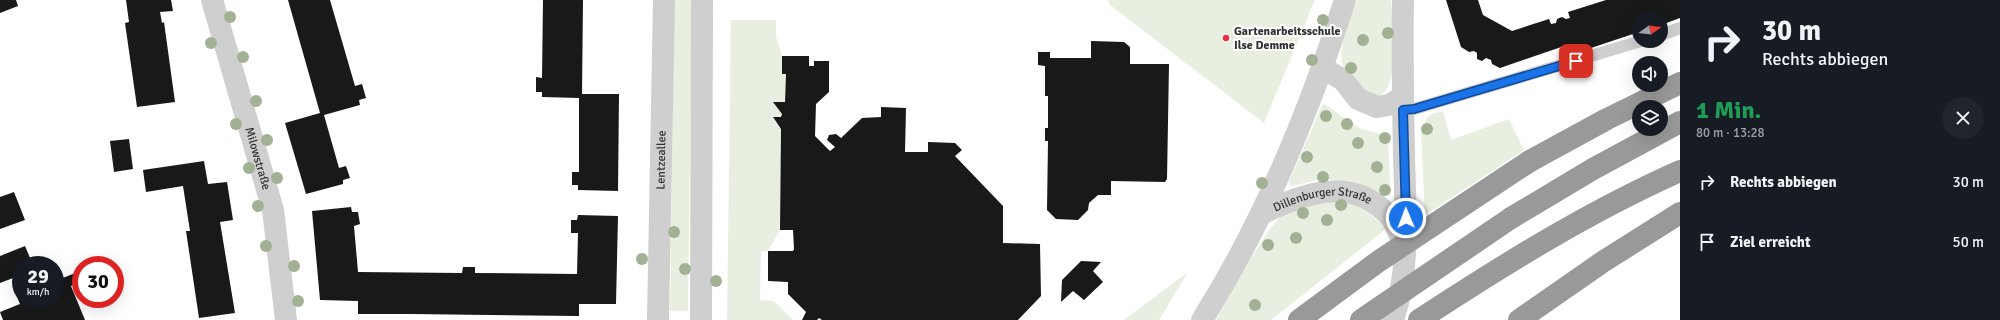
<!DOCTYPE html>
<html lang="de">
<head>
<meta charset="utf-8">
<style>
	body { margin:0; font-family:Signika,sans-serif; background:#20242c; color:#f1f3f6; height:100vh; display:flex; flex-direction:column; font-size:15px; white-space:nowrap }
	* { box-sizing:border-box; margin:0 }
	p { font-size:13px; color:#9ea1a6 }
	.icon { flex:none; width:22px; height:22px; fill:none; stroke:currentColor; stroke-width:2; stroke-linecap:round; stroke-linejoin:round }
	.map { position:relative; flex:1; overflow:hidden }
	.details { display:flex; flex-direction:column; background:#171b24; width:320px }
	.details>* { flex:none }
	.top-card { background:#171b24; color:#f1f3f6; overflow:hidden }
	.needle { width:26px; rotate:76deg }
	.fabs { position:absolute; left:1632px; top:12px; display:grid; gap:8px }
	.fabs a { display:grid; place-items:center; width:36px; height:36px; border-radius:50%; background:#171b24; box-shadow:0 4px 16px #0002; font-size:20px }
	.speed { position:absolute; left:12px; top:256px; display:flex; gap:8px; font-size:20px; font-weight:700; text-align:center }
	.speed>* { display:grid; place-content:center; width:52px; height:52px; border-radius:50%; background:#171b24; box-shadow:0 4px 16px #0002; line-height:1 }
	.speed small { font-size:10px; font-weight:400 }
	.speed .limit { border:6px solid #d22; background:#fff; color:#111 }
	.pin { position:absolute; display:grid; place-items:center; width:34px; height:34px; color:#fff; margin:-17px; border-radius:8px; box-shadow:0 2px 6px #0006 }
	.me { position:absolute; width:44px; margin:-22px; rotate:359deg; stroke-linejoin:round; filter:drop-shadow(0 0 3px #0008) }
	.turn { display:flex; align-items:center; gap:14px; height:84px; padding:0 16px; font-size:18px }
	.turn .icon { width:52px; height:52px; stroke-width:2.5 }
	.turn b { display:block; font-size:28px; line-height:34px }
	.round { display:grid; place-items:center; flex:none; width:42px; height:42px; border-radius:21px; background:#20242c }
	.head { display:flex; align-items:center; justify-content:space-between; height:68px; padding:0 16px }
	h1 { font-size:24px; font-weight:800; line-height:30px; color:#1e9e55 }
	ul { padding:0; list-style:none }
	li { display:flex; align-items:center; gap:12px; height:60px; padding:0 16px }
	li div { flex:1 }
	li b { display:block; font-size:15px }
	li em { font-style:normal }
	main { display:flex; flex:1; min-height:0 }
	.map>svg:first-child { display:block }
	.green { fill:#e8efe0 }
	.building { fill:#191919 }
	.lines { fill:none; stroke-linecap:round; stroke-linejoin:round }
	.service { stroke:#cfcfcf; stroke-width:12 }
	.minor { stroke:#cfcfcf; stroke-width:22 }
	.motorway { stroke:#999; stroke-width:22 }
	.motorway-bridge { stroke:#999; stroke-width:22 }
	.tree { fill:#a2b193 }
	.route-casing { stroke:#114b97; stroke-width:10 }
	.route { stroke:#1a73e8; stroke-width:7 }
	.poi-dot { fill:#f12c40; stroke:#fff; stroke-width:1.5 }
	.labels { text-anchor:middle; stroke-width:4; stroke-linejoin:round; paint-order:stroke }
	.poi-label { font-size:12px; font-weight:bold; fill:#323232; stroke:#fff; text-anchor:start }
	.street-label { font-size:12px; fill:#323232; stroke:#fff }
</style>
</head>
<body>
<main>
<div class="map">
<svg width="1680" height="320" viewBox="0 0 1680 320">
	<rect width="100%" height="100%" fill="#fff"/>
	<path class="green" d="M674,0H692L688,311H670Z
		M1109,0H1315L1264,123L1110,5Z
		M1357,0H1391C1392,19 1401,88 1379,96C1377,97 1372,96 1370,96C1362,89 1352,81 1346,72C1333,55 1351,18 1357,0Z
		M731,20H776V36L782,56V74H786L785,102H773L782,114L781,117L773,118L781,129L780,230L768,251H761L760,300L774,301L793,320H727Z
		M1323,103L1359,128L1388,136L1390,190L1382,199C1361,187 1343,177 1318,180C1309,181 1300,185 1291,186L1289,182Z
		M1443,111L1451,140L1509,119L1524,150L1425,215L1421,132H1424L1426,118L1432,114Z
		M1343,199L1366,210L1386,229L1271,320H1216C1231,295 1268,220 1291,208C1301,203 1330,201 1343,199Z
		M1188,272L1159,320H1124Z"/>
	<path class="building" d="M0,0H16L18,6L0,13Z
		M126,0H171L173,11L160,12L162,23L164,22L175,102L137,107L125,23L129,22Z
		M288,0H330L355,86L362,84L366,98L359,100L360,105L324,115L339,168L346,166L350,178L343,180V184L306,194L285,123L320,113Z
		M543,0H583L582,94H619L618,191L578,190V185H572V172H579V98L542,97V92H536V77L542,78Z
		M1446,0H1478L1483,15L1512,31L1549,19L1551,24L1556,23L1557,19L1562,17L1566,19L1570,18L1568,12L1606,0H1680V18L1661,25V19H1639V32L1576,53L1573,51L1570,44L1500,68L1492,64L1491,60L1486,58L1482,61L1477,59V53L1474,51L1469,52L1461,47Z
		M1091,41L1124,42L1130,47V64H1169L1167,179L1165,182L1111,181V195H1098L1089,203L1088,210L1078,220L1056,219L1047,210L1048,141H1045V128H1048V96H1045V66L1038,65V52H1050V58H1091Z
		M782,56H809V66H814V61H829V92L816,104L815,136L830,151L835,147L827,140L829,135L836,134L841,138L862,118L881,117V107L906,108L905,152H928V142L955,143L962,150L955,156L1003,206V243L1040,244L1041,296L1018,320H822L819,318L817,320H802L806,312L788,294V282L768,281V251H793L794,249L793,230H780L781,129L773,117H781L782,114L773,102H785L786,74H782Z
		M129,139L133,169L114,172L110,141Z
		M204,161L208,184L227,182L233,220L220,222L235,313L199,318L186,231H190L183,186L146,192L143,170Z
		M14,192L25,220L0,229V197Z
		M351,207L352,212H358L360,224L354,226L358,272L462,273L463,267H475V273L577,274L578,233H571V220H577L578,215L618,216L616,304H579V316L411,314H358V301L320,300L312,211Z
		M25,246L33,265H21V275L0,283V256Z
		M1081,261L1101,262L1093,271L1103,282L1084,300L1073,291L1061,302L1062,280Z
		M78,272L81,282L71,286L85,320H3L0,312L20,304L17,297L21,295V299H55V281Z"/>
	<g class="lines">
		<path class="service" d="M1661,35L1680,28
			M1403,109H1414L1641,41"/>
		<g class="minor">
			<path id="s1" d="M212,0L273,210L286,320"/>
			<path d="M1323,68L1343,80L1358,99L1377,107L1389,105L1402,97"/>
			<path id="s2" d="M1261,214C1305,193 1353,174 1391,218C1396,225 1400,235 1403,243"/>
			<path id="s3" d="M658,320L664,0"/>
			<path d="M701,320L702,0"/>
			<path d="M1202,320C1265,220 1309,112 1345,0"/>
			<path d="M1393,320C1411,267 1405,210 1404,155C1403,103 1402,52 1403,0"/>
		</g>
		<path class="motorway" d="M1530,161L1607,119L1680,83
			M1511,218L1593,169L1680,122
			M1419,320C1503,265 1588,212 1680,171
			M1519,320L1604,261L1680,213"/>
		<path class="motorway-bridge" d="M1299,320L1379,261L1530,161
			M1361,320L1511,218"/>
	</g>
	<g class="tree">
		<circle cx="230" cy="17" r="6"/>
		<circle cx="1323" cy="20" r="6"/>
		<circle cx="1388" cy="33" r="6"/>
		<circle cx="1363" cy="40" r="6"/>
		<circle cx="211" cy="43" r="6"/>
		<circle cx="243" cy="57" r="6"/>
		<circle cx="1312" cy="60" r="6"/>
		<circle cx="1351" cy="68" r="6"/>
		<circle cx="256" cy="101" r="6"/>
		<circle cx="1326" cy="116" r="6"/>
		<circle cx="236" cy="124" r="6"/>
		<circle cx="1347" cy="124" r="6"/>
		<circle cx="1427" cy="129" r="6"/>
		<circle cx="1385" cy="138" r="6"/>
		<circle cx="267" cy="140" r="6"/>
		<circle cx="1358" cy="143" r="6"/>
		<circle cx="1307" cy="157" r="6"/>
		<circle cx="1377" cy="167" r="6"/>
		<circle cx="249" cy="168" r="6"/>
		<circle cx="1323" cy="177" r="6"/>
		<circle cx="277" cy="178" r="6"/>
		<circle cx="1262" cy="183" r="6"/>
		<circle cx="1385" cy="190" r="6"/>
		<circle cx="1341" cy="205" r="6"/>
		<circle cx="258" cy="206" r="6"/>
		<circle cx="1303" cy="213" r="6"/>
		<circle cx="1327" cy="220" r="6"/>
		<circle cx="674" cy="232" r="6"/>
		<circle cx="1296" cy="238" r="6"/>
		<circle cx="1268" cy="245" r="6"/>
		<circle cx="266" cy="246" r="6"/>
		<circle cx="642" cy="259" r="6"/>
		<circle cx="294" cy="266" r="6"/>
		<circle cx="685" cy="269" r="6"/>
		<circle cx="716" cy="281" r="6"/>
		<circle cx="298" cy="301" r="6"/>
		<circle cx="1255" cy="305" r="6"/>
	</g>
	<g class="lines">
		<defs>
			<path id="route" d="M1406,218L1403,110L1414,109L1576,61"/>
		</defs>
		<use href="#route" class="route-casing"/>
		<use href="#route" class="route"/>
	</g>
	<circle class="poi-dot" cx="1226" cy="38" r="4"/>
	<g class="labels">
		<g class="poi-label">
			<text x="1234" y="35">Gartenarbeitsschule<tspan x="1234" dy="14">Ilse Demme</tspan></text>
		</g>
		<g class="street-label">
			<text dy="4" stroke="none"><textPath href="#s1" startOffset="165">Milowstraße</textPath></text>
			<text dy="4" stroke="none"><textPath href="#s3" startOffset="160">Lentzeallee</textPath></text>
			<text dy="4" stroke="none"><textPath href="#s2" startOffset="65">Dillenburger Straße</textPath></text>
		</g>
	</g>
</svg>
<div class="fabs">
<a><svg class="needle" viewBox="-14 -14 28 28"><path d="M0-13l5 13h-10z" fill="#e53935"/><path d="M0 13l5-13h-10z" fill="#9ea1a6"/></svg></a>
<a><svg class="icon" aria-label="sound" viewBox="0 0 24 24"><path d="M4 9h4l5-4v14l-5-4H4zM17 9q2 3 0 6"/></svg></a>
<a><svg class="icon" aria-label="layers" viewBox="0 0 24 24"><path d="M12 4l9 5-9 5-9-5zM3 14l9 5 9-5"/></svg></a>
</div>
<div class="speed"><div>29<small>km/h</small></div><div class="limit">30</div></div>
<div class="pin" style="left:1576px;top:61px;background:#d93025"><svg class="icon" aria-label="arrive" viewBox="0 0 24 24"><path d="M6 21V4h12l-3 4 3 4H6"/></svg></div>
<svg class="me" style="left:1406px;top:218px" viewBox="-20 -20 40 40"><circle r="17" fill="#1a73e8" stroke="#fff" stroke-width="3"/><path d="M0-11L8 9 0 5-8 9z" fill="#fff"/></svg>
</div>
<section class="details">
<div class="top-card">
<div class="turn"><svg class="icon" aria-label="right" viewBox="0 0 24 24"><path d="M7 20v-9h11M14 6l5 5-5 5"/></svg><div><b>30 m</b>Rechts abbiegen</div></div>
</div>
<div class="head"><div><h1>1 Min.</h1><p>80 m · 13:28</p></div><a class="round"><svg class="icon" aria-label="close" viewBox="0 0 24 24"><path d="M6 6l12 12M18 6L6 18"/></svg></a></div>
<ul>
<li><svg class="icon" aria-label="right" viewBox="0 0 24 24"><path d="M7 20v-9h11M14 6l5 5-5 5"/></svg><div><b>Rechts abbiegen</b></div><em>30 m</em></li>
<li><svg class="icon" aria-label="arrive" viewBox="0 0 24 24"><path d="M6 21V4h12l-3 4 3 4H6"/></svg><div><b>Ziel erreicht</b></div><em>50 m</em></li>
</ul>
</section>
</main>
</body>
</html>
